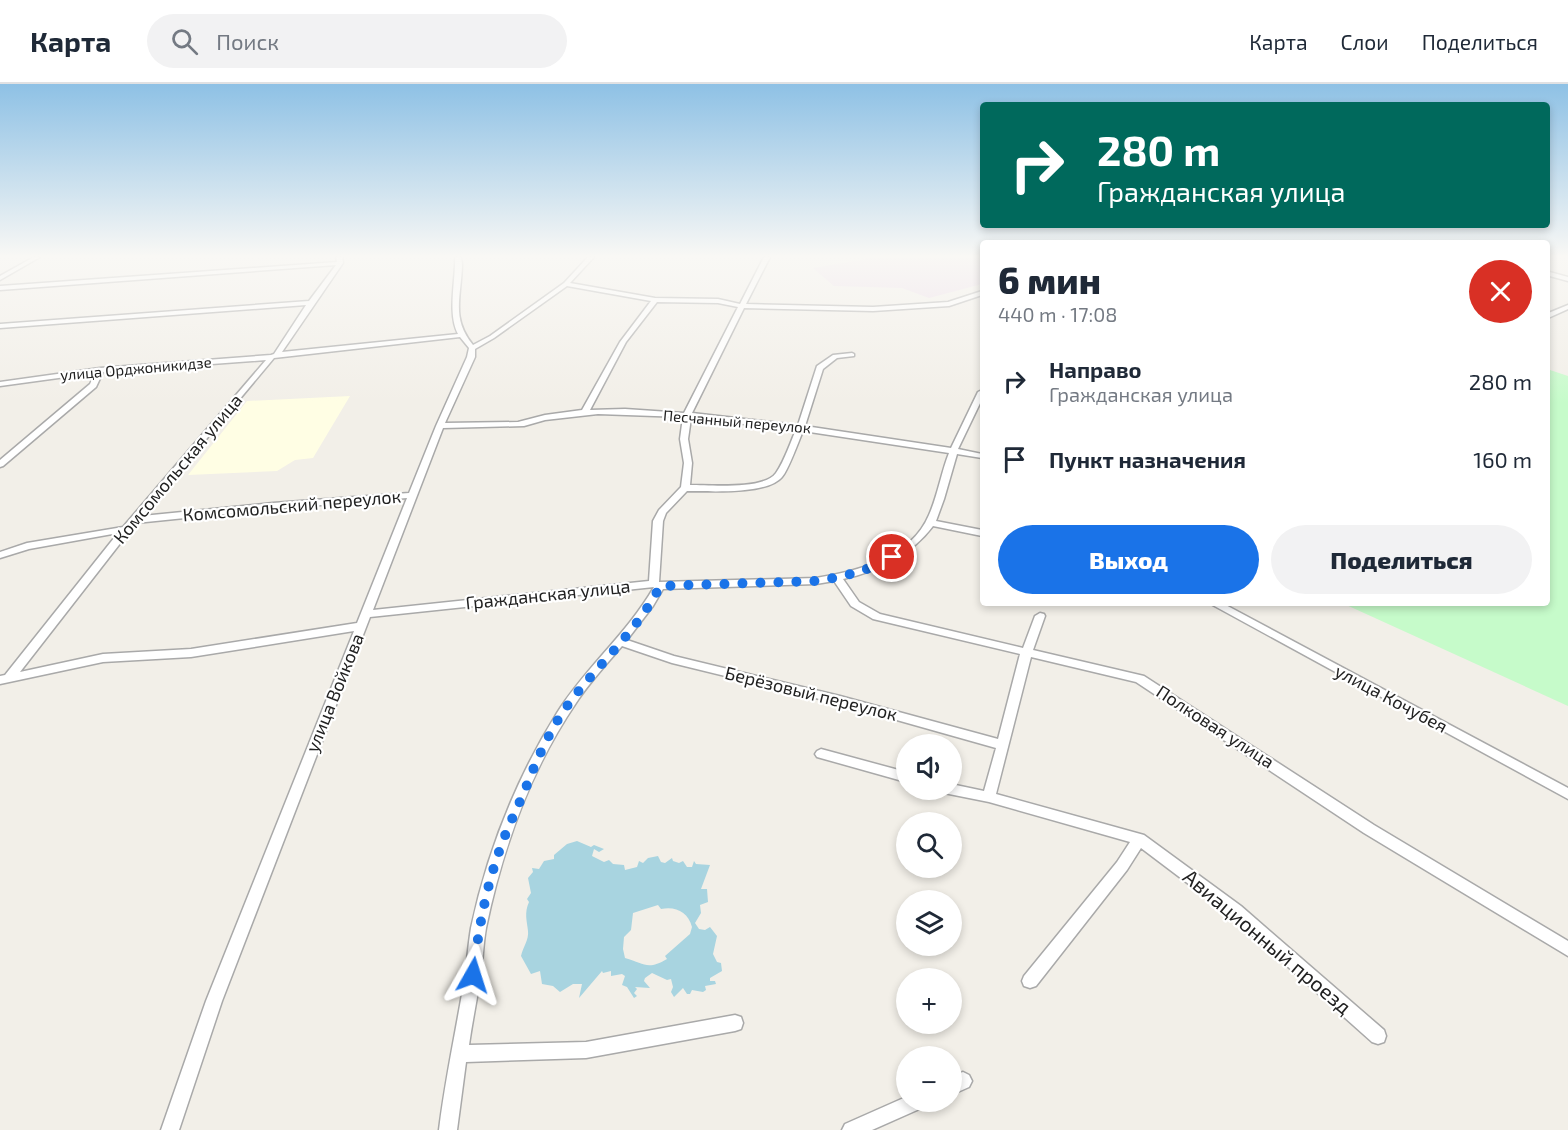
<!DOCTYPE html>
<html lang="ru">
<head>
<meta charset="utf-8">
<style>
	body { margin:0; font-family:"Exo 2",sans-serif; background:#f2f2f3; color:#1f2937; height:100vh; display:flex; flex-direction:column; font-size:22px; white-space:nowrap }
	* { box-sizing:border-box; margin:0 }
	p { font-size:20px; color:#747a83 }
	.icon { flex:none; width:33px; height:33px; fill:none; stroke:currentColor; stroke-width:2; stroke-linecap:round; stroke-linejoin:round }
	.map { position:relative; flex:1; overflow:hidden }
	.sheet { position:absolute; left:980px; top:156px; width:570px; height:366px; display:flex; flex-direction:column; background:#fff; border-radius:6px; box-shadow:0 3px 9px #0003 }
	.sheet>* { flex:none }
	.banner { position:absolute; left:980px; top:18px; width:570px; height:126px; border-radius:6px; box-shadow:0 3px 9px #0003; background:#00695c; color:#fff; overflow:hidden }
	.buttons { position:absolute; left:896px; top:650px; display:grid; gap:12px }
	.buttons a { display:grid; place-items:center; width:66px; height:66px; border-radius:50%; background:#fff; box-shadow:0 3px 9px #0003; font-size:30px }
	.pin { position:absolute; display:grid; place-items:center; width:51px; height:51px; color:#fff; margin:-26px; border:3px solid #fff; border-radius:50%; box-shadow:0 2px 6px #0007 }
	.me { position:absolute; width:66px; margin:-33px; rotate:6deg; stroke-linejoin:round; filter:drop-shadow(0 0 4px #0008) }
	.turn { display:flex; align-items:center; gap:21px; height:126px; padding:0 18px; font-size:27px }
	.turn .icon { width:78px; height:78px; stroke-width:2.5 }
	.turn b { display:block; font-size:42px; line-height:51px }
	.round { display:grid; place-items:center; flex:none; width:63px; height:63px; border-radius:32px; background:#f2f2f3 }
	.summary { display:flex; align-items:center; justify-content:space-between; height:102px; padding:0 18px }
	h1 { font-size:36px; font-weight:800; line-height:45px }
	.primary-button { display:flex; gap:12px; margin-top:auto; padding:12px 18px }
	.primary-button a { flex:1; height:69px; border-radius:36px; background:#1a73e8; color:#fff; font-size:24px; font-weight:800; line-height:69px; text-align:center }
	.primary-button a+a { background:#f2f2f3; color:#1f2937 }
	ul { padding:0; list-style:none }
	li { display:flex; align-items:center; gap:18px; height:78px; padding:0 18px }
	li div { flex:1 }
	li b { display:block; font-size:22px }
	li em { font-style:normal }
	header { display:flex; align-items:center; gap:36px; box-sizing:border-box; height:84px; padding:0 30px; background:#fff; border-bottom:2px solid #e0e1e3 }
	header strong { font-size:28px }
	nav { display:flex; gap:33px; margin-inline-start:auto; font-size:21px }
	.search { width:420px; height:54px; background:#f2f2f3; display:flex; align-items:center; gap:15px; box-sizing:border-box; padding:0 21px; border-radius:33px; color:#747a83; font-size:22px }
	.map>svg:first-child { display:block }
	.industrial { fill:#ebdae8 }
	.education { fill:#fffee4 }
	.park { fill:#c6fbca }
	.water { fill:#a8d4e0; fill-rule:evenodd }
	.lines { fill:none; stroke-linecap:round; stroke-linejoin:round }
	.minor-casing { stroke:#a9a9a9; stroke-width:3 }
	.minor { fill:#fff; fill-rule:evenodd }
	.route { stroke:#1a73e8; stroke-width:10; stroke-dasharray:0 18 }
	.labels { text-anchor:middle; stroke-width:4.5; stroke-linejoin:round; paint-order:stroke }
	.far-street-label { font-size:15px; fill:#222; stroke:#fff }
	.street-label { font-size:18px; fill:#222; stroke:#fff }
	.near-street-label { font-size:21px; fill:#222; stroke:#fff }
</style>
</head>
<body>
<header>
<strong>Карта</strong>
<div class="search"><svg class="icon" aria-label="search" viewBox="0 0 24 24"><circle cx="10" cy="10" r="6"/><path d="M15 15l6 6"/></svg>Поиск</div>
<nav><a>Карта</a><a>Слои</a><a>Поделиться</a></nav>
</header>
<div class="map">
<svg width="1568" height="1046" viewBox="0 0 1568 1046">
	<rect width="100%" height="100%" fill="#f2efe8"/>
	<path class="industrial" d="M878,173H982V200L929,214L902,204L834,202L813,184Z"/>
	<path class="education" d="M350,312L313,374L295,376L277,387L188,391L247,317Z"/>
	<path class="park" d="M1547,285L1568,292V622L1342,519H1546Z"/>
	<path class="water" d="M577,757L591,763L594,761L604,765L599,768L594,765L592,772L604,778L609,776L613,780L624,781L625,786L637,783L639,777L643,779L648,774L658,772L661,778L665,779L672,774L673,777L679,779L683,777L687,783H692L694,777L696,780L710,781L701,805H707L708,818L700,821L701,829L695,839L699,845L705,846L710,843L717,852L713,870L717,878L721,879L722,887L710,894V897H715L716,900L705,902L706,906L703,908L692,906L690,910H687L683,904L674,913L671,908L673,903L671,895L667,896L652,889L645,894L644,897L650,904L635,903L637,905L634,909L637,912L634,914L627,903L622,901L625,892L622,890L611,892V887L603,889L602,887L579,914L582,900H573L560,908L553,902L542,900L540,887L531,890L521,872C523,863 529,856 528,847C527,837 524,829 529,818L527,815L531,809L528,794L533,788L532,784L539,785L544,777L554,775V771L567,760ZM658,821L661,825C676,822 688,828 692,843L690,850L665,872L667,875C647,887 644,879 625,874L623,865L624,853L631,846L633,829Z"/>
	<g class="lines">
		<defs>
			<path id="minor" d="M34,173H40L0,196V192Z
				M336,173H342L343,179L282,268L458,250C447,229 456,196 455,173H461L462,181C461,214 451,234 473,261L490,252L564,199L588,173H594L570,199L655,214L718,215L740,220L764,173H770L746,220L873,223L948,218L982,207V211L949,222L873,227L744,224L692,329L798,341L817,282L833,271L852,269L854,270V272L837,274L823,285L805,342L951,364L978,308L982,306V315L958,365L982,370V374L957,370L944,415L936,437L982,446V452L933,442C910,472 879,487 843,495L859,518L880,530L1023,564L1035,532L1040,529L1044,530L1045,532L1033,566L1144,592L1374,741L1568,857V872L1364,749L1136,598L1031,573L996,710L1144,751L1241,822L1384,946L1386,952L1384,958L1378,960L1372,958L1231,832L1141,764L1127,786L1036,902L1030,904L1024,902L1022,897L1024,892L1117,778L1130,758L989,718L944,709L942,705H951V700L984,707L996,664L840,620L672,579L622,562C606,581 589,599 576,619C531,685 502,766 486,844C483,860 483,877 480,894C477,916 472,939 469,961L586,958L735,931L741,933L743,939L741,945L735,947L586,974L466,978L457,1046H439C445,996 456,947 464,898C467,880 468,862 471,844C487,769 516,695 557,629C585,584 627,550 654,503L370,533L222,917L179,1046H161L206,917L354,547L191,573L103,578L0,600V592L5,591L118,449L29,465L0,474V468L27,459L123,443L266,276L103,288L96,303L3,382L0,383V376L90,300L95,289L0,302V298L100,284L271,271L274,270L306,221L0,244V240L309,217L336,181L0,206V202L337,178ZM567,202L651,217L620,258L582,326L545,331L518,338L445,339L475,273V265L494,254ZM657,218L718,219L738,223L684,329L625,325L590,326L626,258ZM460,253L469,264L467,273L436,342L409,409L273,419L142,432L274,274ZM598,330L683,333L680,355L684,379L681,403L659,426L653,437L649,497L373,526L443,344L524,342L545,336ZM691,334L796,346C790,359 785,376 776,389C764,406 710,401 690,401L692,379L688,355ZM803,347L949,369C941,389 938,411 929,431C911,474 858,487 816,494L659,498L663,437L666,429L687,407C710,407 767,411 782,393C788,387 799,356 803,347ZM407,414L357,539L191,565L103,570L20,588L136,439L273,425ZM834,497L851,522L873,535L1020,570L998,655L840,612L674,572L627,556L653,522L663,505L816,500Z
				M1546,187L1568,193V197L1546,191Z
				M1568,221V225L1546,235V230Z
				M1209,519H1222L1568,704V715Z
				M821,665L906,688V698L817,673L815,670L817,667Z
				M963,988L969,991L972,997L969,1003L951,1011V993Z
				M906,1013V1017H927L924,1023L872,1046H842L845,1040Z"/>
		</defs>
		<use href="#minor" class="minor-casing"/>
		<use href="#minor" class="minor"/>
	</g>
	<linearGradient id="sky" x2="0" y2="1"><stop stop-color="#8ec1e5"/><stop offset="0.54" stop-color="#f9f8f5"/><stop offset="1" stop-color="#f9f8f5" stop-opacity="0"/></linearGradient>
	<rect width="1568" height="319" fill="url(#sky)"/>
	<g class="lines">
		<path class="route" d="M473,891C478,851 484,812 497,774C504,751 515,729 525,706C535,680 547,652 563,628C593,584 636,550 660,502L816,497C842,493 869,487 892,473"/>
	</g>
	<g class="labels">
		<g class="far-street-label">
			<text transform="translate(136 285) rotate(-5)" y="5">улица Орджоникидзе</text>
			<text transform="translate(737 338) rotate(5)" y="5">Песчанный переулок</text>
		</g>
		<g class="street-label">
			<text transform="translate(178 385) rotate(-50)" y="6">Комсомольская улица</text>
			<text transform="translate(292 422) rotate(-5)" y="6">Комсомольский переулок</text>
			<text transform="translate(548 511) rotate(-6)" y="6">Гражданская улица</text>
			<text transform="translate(335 609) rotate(-68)" y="6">улица Войкова</text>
			<text transform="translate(811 610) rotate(14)" y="6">Берёзовый переулок</text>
			<text transform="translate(1391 615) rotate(28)" y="6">улица Кочубея</text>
			<text transform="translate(1215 643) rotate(33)" y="6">Полковая улица</text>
		</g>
		<g class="near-street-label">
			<text transform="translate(1267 858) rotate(40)" y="7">Авиационный проезд</text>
		</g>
	</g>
</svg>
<div class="buttons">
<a><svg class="icon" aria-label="sound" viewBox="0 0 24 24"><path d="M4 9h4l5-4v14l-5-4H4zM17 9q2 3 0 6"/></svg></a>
<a><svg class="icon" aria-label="search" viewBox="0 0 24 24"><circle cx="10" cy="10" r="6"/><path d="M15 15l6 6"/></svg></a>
<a><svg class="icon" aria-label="layers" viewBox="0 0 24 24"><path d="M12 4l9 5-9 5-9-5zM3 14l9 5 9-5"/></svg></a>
<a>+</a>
<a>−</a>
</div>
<div class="pin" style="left:892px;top:473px;background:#d93025"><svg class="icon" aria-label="arrive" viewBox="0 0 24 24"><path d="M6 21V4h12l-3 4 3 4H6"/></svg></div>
<svg class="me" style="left:473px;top:891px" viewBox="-20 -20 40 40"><path d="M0-17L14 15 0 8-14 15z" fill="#1a73e8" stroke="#fff" stroke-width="4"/></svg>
<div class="banner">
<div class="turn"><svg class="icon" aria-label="right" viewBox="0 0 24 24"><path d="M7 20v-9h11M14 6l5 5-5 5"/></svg><div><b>280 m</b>Гражданская улица</div></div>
</div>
<section class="sheet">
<div class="summary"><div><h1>6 мин</h1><p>440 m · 17:08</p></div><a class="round" style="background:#d93025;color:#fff"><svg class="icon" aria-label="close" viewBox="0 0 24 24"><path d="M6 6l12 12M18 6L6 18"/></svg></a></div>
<ul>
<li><svg class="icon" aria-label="right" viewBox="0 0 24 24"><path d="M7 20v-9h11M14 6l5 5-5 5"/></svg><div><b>Направо</b><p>Гражданская улица</p></div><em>280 m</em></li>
<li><svg class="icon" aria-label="arrive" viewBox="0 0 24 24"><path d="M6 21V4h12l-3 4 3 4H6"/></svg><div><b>Пункт назначения</b></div><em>160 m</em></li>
</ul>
<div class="primary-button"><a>Выход</a><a>Поделиться</a></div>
</section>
</div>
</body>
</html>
